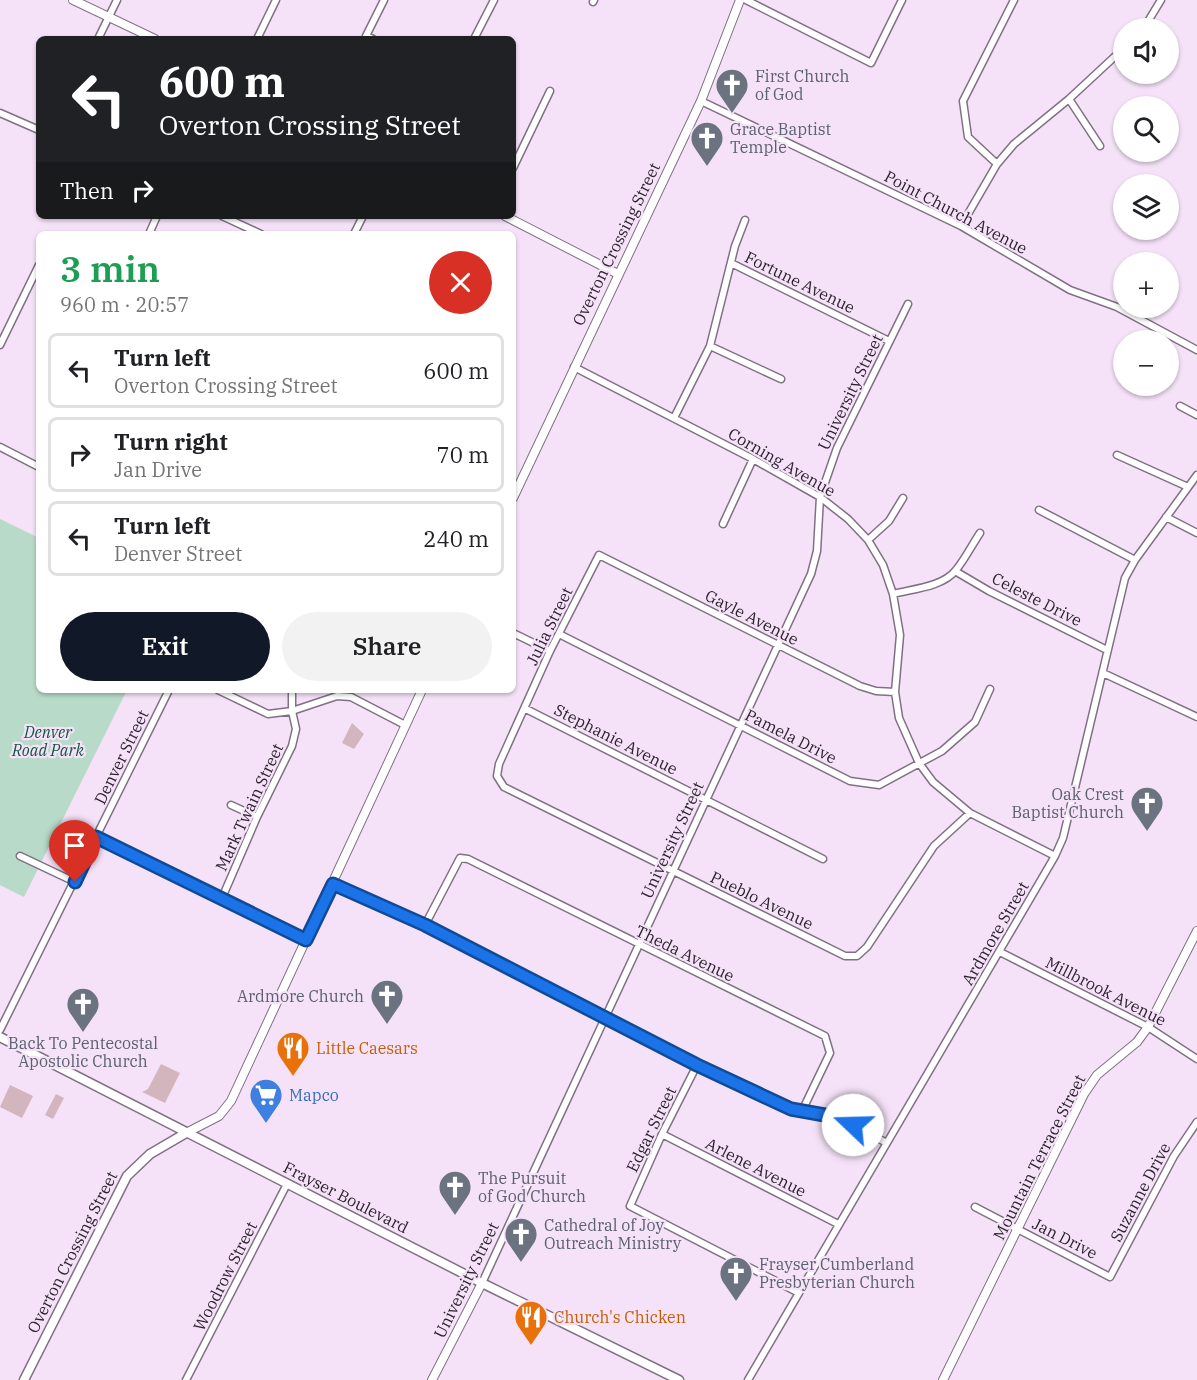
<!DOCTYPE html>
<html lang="en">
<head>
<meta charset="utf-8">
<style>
	body { margin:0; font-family:"IBM Plex Serif",serif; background:#f2f2f2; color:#202124; height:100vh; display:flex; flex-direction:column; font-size:22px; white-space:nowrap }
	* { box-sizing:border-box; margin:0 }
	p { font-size:20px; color:#757577 }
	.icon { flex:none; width:33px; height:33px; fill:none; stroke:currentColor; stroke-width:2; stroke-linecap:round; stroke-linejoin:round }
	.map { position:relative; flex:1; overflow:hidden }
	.drawer { position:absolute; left:36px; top:231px; width:480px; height:462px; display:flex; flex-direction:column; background:#fff; border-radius:9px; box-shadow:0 2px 4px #0004 }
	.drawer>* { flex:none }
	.hud { position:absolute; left:36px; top:36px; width:480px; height:183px; border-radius:9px; box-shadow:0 2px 4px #0004; background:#202124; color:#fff; overflow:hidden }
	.buttons { position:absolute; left:1113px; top:18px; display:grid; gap:12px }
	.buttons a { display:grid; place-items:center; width:66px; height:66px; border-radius:50%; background:#fff; box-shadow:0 2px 4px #0004; font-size:30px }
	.pin { position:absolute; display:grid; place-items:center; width:51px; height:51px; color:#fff; margin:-62px -26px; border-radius:50% 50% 50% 0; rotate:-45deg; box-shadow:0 0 6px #0007 }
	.pin .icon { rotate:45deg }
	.me { position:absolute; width:66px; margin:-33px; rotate:291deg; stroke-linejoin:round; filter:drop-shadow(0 0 4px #0008) }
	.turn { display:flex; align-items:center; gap:21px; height:126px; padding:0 24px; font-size:27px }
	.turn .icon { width:78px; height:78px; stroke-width:2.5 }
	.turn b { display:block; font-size:42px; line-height:51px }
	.then { display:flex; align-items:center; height:57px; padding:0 24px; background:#0003; gap:12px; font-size:22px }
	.round { display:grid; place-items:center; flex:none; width:63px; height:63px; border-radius:32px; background:#f2f2f2 }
	.summary { display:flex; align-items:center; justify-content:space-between; height:102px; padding:0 24px }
	h1 { font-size:36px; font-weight:600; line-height:45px; color:#1e9e55 }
	.primary-button { display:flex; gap:12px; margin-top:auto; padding:12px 24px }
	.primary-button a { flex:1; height:69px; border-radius:36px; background:#111827; color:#fff; font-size:24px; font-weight:600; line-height:69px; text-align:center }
	.primary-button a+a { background:#f2f2f2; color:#202124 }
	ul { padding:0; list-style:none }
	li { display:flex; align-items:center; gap:18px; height:75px; margin:0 12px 9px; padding:0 12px; border:3px solid #e0e0e0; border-radius:9px }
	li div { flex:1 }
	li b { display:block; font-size:22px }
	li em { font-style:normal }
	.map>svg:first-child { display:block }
	.green { fill:#b8dac9 }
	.building { fill:#d3b5bd }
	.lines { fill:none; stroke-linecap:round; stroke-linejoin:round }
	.minor-casing { stroke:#817084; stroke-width:9 }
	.tertiary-casing { stroke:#817084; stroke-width:10 }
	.secondary-casing { stroke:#817084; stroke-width:11 }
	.minor { stroke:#fff; stroke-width:6 }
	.tertiary { stroke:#fff; stroke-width:8 }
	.secondary { stroke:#fff; stroke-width:8 }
	.route-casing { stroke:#114b97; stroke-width:15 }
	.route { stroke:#1a73e8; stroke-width:10 }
	.labels { text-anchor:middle; stroke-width:4.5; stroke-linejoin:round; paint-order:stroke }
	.worship-label { font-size:16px; fill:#5b616d; stroke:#f5e2f8; text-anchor:start }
	.street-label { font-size:16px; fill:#2b242d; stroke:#f5e2f8 }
	.park-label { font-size:16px; font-style:italic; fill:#11583f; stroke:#f5e2f8 }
	.food-label { font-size:16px; fill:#c56008; stroke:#f5e2f8; text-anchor:start }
	.shop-label { font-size:16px; fill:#366cbe; stroke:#f5e2f8; text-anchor:start }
</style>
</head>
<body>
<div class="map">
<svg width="1197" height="1380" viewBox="0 0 1197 1380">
	<rect width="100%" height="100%" fill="#f5e2f8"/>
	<path class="green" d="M0,519L39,538V690H127L24,897L0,885Z"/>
	<path class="building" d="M352,723L364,734L354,749L342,743Z
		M161,1064L180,1073L165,1103L142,1092L148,1089Z
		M10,1085L33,1096L22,1118L0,1107Z
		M56,1094L64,1098L53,1119L45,1115Z"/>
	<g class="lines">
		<defs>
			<path id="minor" d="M746,0L871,63L902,0
				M593,2L594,0
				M1144,28L1161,0
				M98,39L117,0
				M257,39L276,0
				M373,39L366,36L384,0
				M474,39L494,0
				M1069,99L1100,146
				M701,101L961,226L1070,290L1117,307L1197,350
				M0,113L39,130
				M997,164L968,137L963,101L1014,0
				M513,168L550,91
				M222,216L261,234
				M961,226L997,164L1014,144L1069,99L1124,48
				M149,234L157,216
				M354,234L363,216
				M731,263L889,341
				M0,345L39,265
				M710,346L781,379
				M574,367L753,459L820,497L848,519L868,540L883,565L893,594L900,635L895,692L899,718L919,763L933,782L970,813L1055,856
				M1180,406L1197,415
				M674,418L710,346L735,246L745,220
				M0,447L39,467
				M1117,455L1188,487
				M1039,510L1135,560
				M1166,517L1197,533
				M723,524L753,459
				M868,540L889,521L903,498
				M955,571L989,591L1107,650
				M893,594C912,589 943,587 956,570C965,559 972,545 980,533
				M513,633L550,651
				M559,634L850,781L879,785L942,751L975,722L990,689
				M1103,673L1197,717
				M218,690L268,714L292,711L337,696L351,697L405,725
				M895,692L876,691L860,686L599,555L550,651L499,764L497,776L504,787L845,956H857L867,947L934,846L970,813
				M526,709L823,859
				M231,805L257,817
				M97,837L306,940
				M20,856L75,882
				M333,884L425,925L697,1065L791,1109L836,1117L887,1143
				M222,898L257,817L292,746L296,729L292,711V690
				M425,925L460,858L468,859L825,1036L830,1053L802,1111
				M1000,952L1148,1027L1197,1059
				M0,1030L169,690
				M697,1065L662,1134L630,1206L799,1293
				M662,1134L838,1224
				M975,1207L1110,1277L1174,1156L1197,1122
				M482,1283L811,574L817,551L820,497L837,448L908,304
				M186,1380L287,1184
				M748,1380L1055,856L1063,838L1125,578L1135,560L1197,475"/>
			<path id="tertiary" d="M73,0L155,39
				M505,216L618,274
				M513,498L701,101L740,0
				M186,1133L219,1116L231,1101L422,690
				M432,1380L482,1283
				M943,1380L1084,1094L1097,1075L1137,1042L1148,1027L1197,931"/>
			<path id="secondary" d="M0,1037L482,1283L679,1380
				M24,1380L127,1176L150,1154L186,1133"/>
		</defs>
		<use href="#minor" class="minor-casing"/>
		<use href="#tertiary" class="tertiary-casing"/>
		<use href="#secondary" class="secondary-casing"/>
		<use href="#minor" class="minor"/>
		<use href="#tertiary" class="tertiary"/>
		<use href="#secondary" class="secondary"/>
	</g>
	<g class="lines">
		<defs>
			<path id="route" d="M75,882L96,837L306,940L333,884L425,925L697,1065L791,1109L836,1117L853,1125"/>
		</defs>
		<use href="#route" class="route-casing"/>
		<use href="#route" class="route"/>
	</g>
	<defs>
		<symbol id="church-pin" viewBox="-11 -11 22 30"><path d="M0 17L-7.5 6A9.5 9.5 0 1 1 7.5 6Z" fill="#6b7280" stroke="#f5e2f8"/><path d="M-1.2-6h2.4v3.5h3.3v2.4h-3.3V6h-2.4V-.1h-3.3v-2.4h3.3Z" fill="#fff"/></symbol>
		<symbol id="restaurant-pin" viewBox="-11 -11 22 30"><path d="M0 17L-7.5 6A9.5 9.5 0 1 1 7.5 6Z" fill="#e8710a" stroke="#f5e2f8"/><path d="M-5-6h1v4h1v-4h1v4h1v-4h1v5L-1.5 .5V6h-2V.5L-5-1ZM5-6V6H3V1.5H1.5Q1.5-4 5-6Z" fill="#fff"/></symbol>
		<symbol id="supermarket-pin" viewBox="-11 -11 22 30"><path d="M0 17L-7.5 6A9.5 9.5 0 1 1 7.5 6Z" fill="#3f7fe0" stroke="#f5e2f8"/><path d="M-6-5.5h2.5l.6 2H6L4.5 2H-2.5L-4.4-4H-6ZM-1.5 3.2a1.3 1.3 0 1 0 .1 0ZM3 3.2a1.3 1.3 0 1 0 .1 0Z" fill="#fff"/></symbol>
	</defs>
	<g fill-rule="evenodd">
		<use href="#church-pin" x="713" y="66" width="38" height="52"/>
		<use href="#church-pin" x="688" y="119" width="38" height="52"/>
		<use href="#church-pin" x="1128" y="784" width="38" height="52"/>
		<use href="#church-pin" x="368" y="977" width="38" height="52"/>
		<use href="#church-pin" x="64" y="985" width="38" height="52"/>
		<use href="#restaurant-pin" x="274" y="1029" width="38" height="52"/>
		<use href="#supermarket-pin" x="247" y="1076" width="38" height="52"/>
		<use href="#church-pin" x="436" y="1168" width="38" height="52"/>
		<use href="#church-pin" x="502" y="1215" width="38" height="52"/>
		<use href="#church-pin" x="717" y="1254" width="38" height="52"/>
		<use href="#restaurant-pin" x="512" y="1298" width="38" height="52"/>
	</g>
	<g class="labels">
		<g class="worship-label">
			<text x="755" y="82">First Church<tspan x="755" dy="18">of God</tspan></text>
			<text x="730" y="135">Grace Baptist<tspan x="730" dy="18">Temple</tspan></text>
			<text x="1124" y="800" text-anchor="end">Oak Crest<tspan x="1124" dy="18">Baptist Church</tspan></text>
			<text x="364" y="1002" text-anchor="end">Ardmore Church</text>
			<text x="83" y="1049" text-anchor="middle">Back To Pentecostal<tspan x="83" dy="18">Apostolic Church</tspan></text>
			<text x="478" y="1184">The Pursuit<tspan x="478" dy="18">of God Church</tspan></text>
			<text x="544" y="1231">Cathedral of Joy<tspan x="544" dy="18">Outreach Ministry</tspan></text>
			<text x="759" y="1270">Frayser Cumberland<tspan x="759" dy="18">Presbyterian Church</tspan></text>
		</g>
		<g class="street-label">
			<text transform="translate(956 212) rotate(28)" y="6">Point Church Avenue</text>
			<text transform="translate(616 244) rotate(-64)" y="6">Overton Crossing Street</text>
			<text transform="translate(800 282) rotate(26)" y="6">Fortune Avenue</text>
			<text transform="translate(850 392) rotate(-64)" y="6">University Street</text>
			<text transform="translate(782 462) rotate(30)" y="6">Corning Avenue</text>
			<text transform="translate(1037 599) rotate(27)" y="6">Celeste Drive</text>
			<text transform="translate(752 617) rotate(27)" y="6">Gayle Avenue</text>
			<text transform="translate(549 626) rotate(-64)" y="6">Julia Street</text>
			<text transform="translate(791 736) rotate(27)" y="6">Pamela Drive</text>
			<text transform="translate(616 739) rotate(27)" y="6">Stephanie Avenue</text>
			<text transform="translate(121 757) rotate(-64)" y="6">Denver Street</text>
			<text transform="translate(249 807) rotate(-65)" y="6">Mark Twain Street</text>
			<text transform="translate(672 840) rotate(-65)" y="6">University Street</text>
			<text transform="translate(762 900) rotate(26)" y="6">Pueblo Avenue</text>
			<text transform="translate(995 933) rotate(-60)" y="6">Ardmore Street</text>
			<text transform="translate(685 953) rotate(26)" y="6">Theda Avenue</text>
			<text transform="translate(1106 991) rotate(27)" y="6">Millbrook Avenue</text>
			<text transform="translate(651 1129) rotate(-64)" y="6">Edgar Street</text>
			<text transform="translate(1039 1157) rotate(-63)" y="6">Mountain Terrace Street</text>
			<text transform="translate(756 1167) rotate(27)" y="6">Arlene Avenue</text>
			<text transform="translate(1140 1192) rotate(-62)" y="6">Suzanne Drive</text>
			<text transform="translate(346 1197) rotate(27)" y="6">Frayser Boulevard</text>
			<text transform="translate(1065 1238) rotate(27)" y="6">Jan Drive</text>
			<text transform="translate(72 1252) rotate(-63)" y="6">Overton Crossing Street</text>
			<text transform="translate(225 1276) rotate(-63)" y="6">Woodrow Street</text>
			<text transform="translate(466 1280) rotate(-64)" y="6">University Street</text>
		</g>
		<g class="park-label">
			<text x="48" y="738">Denver<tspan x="48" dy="18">Road Park</tspan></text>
		</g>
		<g class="food-label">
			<text x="316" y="1054">Little Caesars</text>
			<text x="554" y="1323">Church's Chicken</text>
		</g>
		<g class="shop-label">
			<text x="289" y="1101">Mapco</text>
		</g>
	</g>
</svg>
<div class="buttons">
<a><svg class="icon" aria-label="sound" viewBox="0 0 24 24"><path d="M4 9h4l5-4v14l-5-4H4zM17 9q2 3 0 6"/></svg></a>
<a><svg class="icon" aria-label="search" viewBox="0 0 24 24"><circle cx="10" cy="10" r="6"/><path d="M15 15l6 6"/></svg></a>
<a><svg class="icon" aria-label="layers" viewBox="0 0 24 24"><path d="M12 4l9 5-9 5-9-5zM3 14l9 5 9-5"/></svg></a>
<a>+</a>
<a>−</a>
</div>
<div class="pin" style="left:75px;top:882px;background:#d93025"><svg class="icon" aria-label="arrive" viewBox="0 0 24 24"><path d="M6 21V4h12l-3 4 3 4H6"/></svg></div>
<svg class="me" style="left:853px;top:1125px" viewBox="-20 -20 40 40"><circle r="19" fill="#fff"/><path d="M0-13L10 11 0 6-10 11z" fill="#1a73e8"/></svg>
<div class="hud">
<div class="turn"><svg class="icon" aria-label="left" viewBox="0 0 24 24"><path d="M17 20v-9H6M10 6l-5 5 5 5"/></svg><div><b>600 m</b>Overton Crossing Street</div></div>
<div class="then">Then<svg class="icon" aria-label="right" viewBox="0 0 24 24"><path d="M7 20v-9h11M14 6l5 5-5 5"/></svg></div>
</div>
<section class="drawer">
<div class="summary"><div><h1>3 min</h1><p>960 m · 20:57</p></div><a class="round" style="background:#d93025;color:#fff"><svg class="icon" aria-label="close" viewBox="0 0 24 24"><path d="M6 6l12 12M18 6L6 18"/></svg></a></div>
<ul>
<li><svg class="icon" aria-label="left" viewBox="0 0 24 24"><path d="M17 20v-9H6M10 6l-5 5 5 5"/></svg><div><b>Turn left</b><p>Overton Crossing Street</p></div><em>600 m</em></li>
<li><svg class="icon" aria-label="right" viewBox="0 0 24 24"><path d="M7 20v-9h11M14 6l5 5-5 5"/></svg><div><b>Turn right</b><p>Jan Drive</p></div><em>70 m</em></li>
<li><svg class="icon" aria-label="left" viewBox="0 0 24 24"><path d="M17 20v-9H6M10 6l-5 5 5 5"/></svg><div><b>Turn left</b><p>Denver Street</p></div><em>240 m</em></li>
</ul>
<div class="primary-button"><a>Exit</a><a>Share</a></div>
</section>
</div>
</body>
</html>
